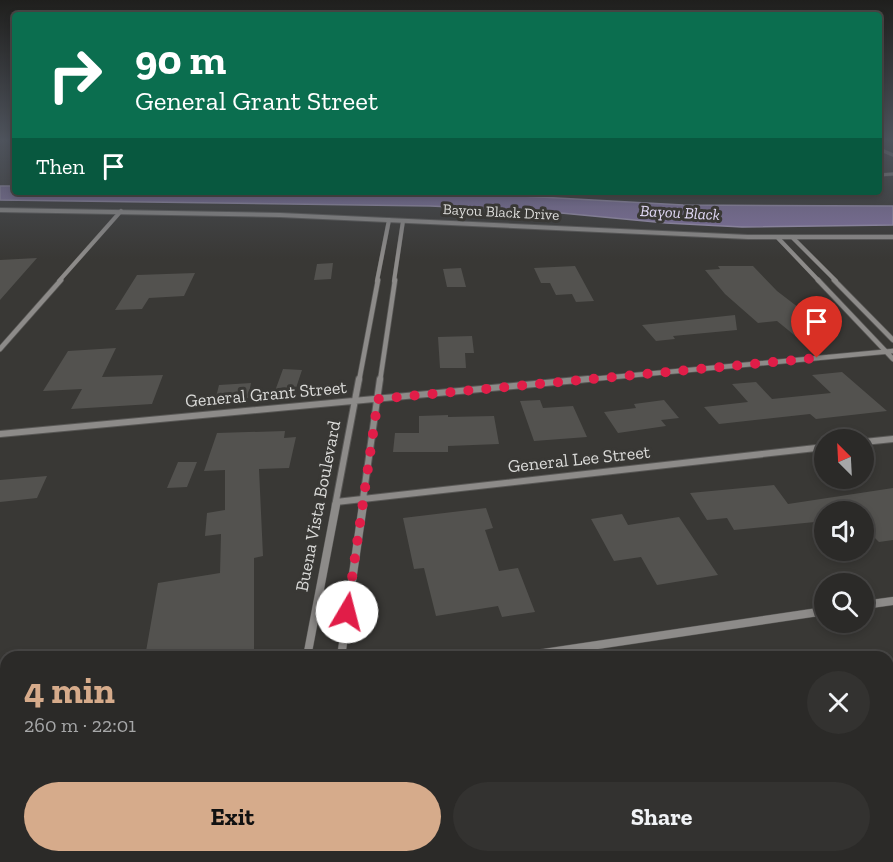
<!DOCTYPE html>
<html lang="en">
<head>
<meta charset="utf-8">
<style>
	body { margin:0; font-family:"Zilla Slab",serif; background:#333230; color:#f1f3f6; height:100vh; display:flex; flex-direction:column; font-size:22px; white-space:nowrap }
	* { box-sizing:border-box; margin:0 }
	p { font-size:20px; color:#a6a7a8 }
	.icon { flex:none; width:33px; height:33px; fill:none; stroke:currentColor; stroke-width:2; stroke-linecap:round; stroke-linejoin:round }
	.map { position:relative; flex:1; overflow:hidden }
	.drawer { position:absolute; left:0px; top:651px; width:894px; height:212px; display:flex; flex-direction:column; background:#2b2a28; border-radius:18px 18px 0 0; box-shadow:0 3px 9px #0003,0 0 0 2px #474645 }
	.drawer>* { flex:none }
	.banner { position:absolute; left:12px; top:12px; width:870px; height:183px; border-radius:6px; box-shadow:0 3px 9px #0003,0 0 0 2px #474645; background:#0b6e4f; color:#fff; overflow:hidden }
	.needle { width:39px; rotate:336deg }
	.buttons { position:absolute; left:814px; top:429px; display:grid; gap:12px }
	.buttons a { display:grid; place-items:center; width:60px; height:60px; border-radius:50%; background:#2b2a28; box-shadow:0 3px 9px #0003,0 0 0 2px #474645; font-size:30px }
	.pin { position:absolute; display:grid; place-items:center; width:51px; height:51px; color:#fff; margin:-62px -26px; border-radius:50% 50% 50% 0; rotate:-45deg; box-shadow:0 0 6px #0007 }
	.pin .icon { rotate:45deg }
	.me { position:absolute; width:66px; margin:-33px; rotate:8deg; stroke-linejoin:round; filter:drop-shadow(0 0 4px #0008) }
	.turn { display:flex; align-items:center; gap:21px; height:126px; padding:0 24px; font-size:27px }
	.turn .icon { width:78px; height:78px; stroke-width:2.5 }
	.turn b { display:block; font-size:42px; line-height:51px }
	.then { display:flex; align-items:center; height:57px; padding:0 24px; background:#0003; gap:12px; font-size:22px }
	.round { display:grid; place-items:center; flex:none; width:63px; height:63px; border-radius:32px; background:#333230 }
	.head { display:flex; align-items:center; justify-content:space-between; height:102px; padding:0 24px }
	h1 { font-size:36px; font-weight:700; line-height:45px; color:#d6ab8b }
	.button { display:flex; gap:12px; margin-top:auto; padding:12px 24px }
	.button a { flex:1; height:69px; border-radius:36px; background:#d6ab8b; color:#111; font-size:24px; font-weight:700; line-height:69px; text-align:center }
	.button a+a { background:#333230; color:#f1f3f6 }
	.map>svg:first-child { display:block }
	.water { fill:#8374a1; stroke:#9d93b2; stroke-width:1.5 }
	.building { fill:#53524f }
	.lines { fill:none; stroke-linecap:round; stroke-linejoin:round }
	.street-far5-casing { stroke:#585755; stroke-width:4 }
	.street-far4-casing { stroke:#585755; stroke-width:4.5 }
	.street-far3-casing { stroke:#585755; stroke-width:6 }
	.street-far2-casing { stroke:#585755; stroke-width:8 }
	.street-far1-casing { stroke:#585755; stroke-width:9 }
	.street-casing { stroke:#585755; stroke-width:11 }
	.secondary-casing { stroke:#585755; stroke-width:2 }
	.street-far5 { stroke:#8d8b89; stroke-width:3 }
	.street-far4 { stroke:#8d8b89; stroke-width:4 }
	.street-far3 { stroke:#8d8b89; stroke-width:4.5 }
	.street-far2 { stroke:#8d8b89; stroke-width:6 }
	.street-far1 { stroke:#8d8b89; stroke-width:8 }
	.street { stroke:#8d8b89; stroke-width:10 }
	.secondary { fill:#8d8b89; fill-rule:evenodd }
	.route { stroke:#e11d48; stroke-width:10; stroke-dasharray:0 18 }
	.labels { text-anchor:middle; stroke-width:6; stroke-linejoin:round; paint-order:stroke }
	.far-street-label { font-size:15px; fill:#dadad8; stroke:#393835 }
	.far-water-label { font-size:16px; font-style:italic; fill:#e2d9f6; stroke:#393835 }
	.street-label { font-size:18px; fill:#dadad8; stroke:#393835 }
</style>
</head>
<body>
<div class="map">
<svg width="893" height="862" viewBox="0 0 893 862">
	<rect width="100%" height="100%" fill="#393835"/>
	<path class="water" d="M0,186H15V192H447L683,205L893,206V225L742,227L666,223L540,211L430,206L0,200Z"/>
	<path class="building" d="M37,258L0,300V260Z
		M333,263L331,279L314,280L317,264Z
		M575,266L594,301L576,302L572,294L556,295L550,283H541L534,268Z
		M718,266H753L777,291L833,334L824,335L830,340L804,343L777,321L758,323L725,294L705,270L720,269Z
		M461,268L466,287H447L443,269Z
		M195,273L184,296L149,298L142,309L115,310L137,275Z
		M735,315L737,330L673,336L675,339L656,341L642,325Z
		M472,336L474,353H465L466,368H440L438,337Z
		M116,348L102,377L163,375L152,404L71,409L82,389L43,391L68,351Z
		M283,369L302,370L295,391H275Z
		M842,372L887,411L816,419L810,414L719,424L704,407L748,402L732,384L756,382L772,399L831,393L812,375Z
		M251,383L248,398L215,401L219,385Z
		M540,400L543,408L573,406L587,437L534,441L520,401Z
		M664,400L679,418L661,420L666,426L618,433L604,412L636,408L634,404Z
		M448,415V417L494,416L499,444L448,446V452H393L395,433H419V416Z
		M285,431L284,438L296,437L289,468L259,469L263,556L254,558V654L236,657H145L158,583L220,573L221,534L205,536L207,513L225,510V470L204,471L217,433Z
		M178,462H197L187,487L167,488Z
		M47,476L37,498L0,502V480Z
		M774,485L788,504L893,488V540L879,542L864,527V512H825V521L734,530L727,518L707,520L690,493Z
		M486,508L493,528L485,530L499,571L518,568L535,612L502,617L498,606L436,616L424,568L414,569L403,518Z
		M622,514L628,525L679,517L718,575L657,585L641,557L614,561L591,519Z"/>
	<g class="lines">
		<defs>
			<path id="street-far5" d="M879,149L893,155
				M879,175L893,174"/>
			<path id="street-far4" d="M778,238L819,281
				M793,238L836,281
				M59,281L121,211
				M377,281L389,220
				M394,281L403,221"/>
			<path id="street-far3" d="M818,280L893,359
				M834,280L893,340
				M0,349L61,280
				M359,381L378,280
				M380,381L395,280
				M571,381L893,351"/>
			<path id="street-far2" d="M0,434L588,379
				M864,442L893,439
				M336,502L825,447
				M335,506L359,379
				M362,506L380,379"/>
			<path id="street-far1" d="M864,605L893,601
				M307,657L336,505
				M341,657L363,505
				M517,657L825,611"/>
			<path id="street" d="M0,734L6,733
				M312,856V862
				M268,862L269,856"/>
			<path id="secondary" d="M0,208L280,213L748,235H893V239H748L280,217L0,212Z"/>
		</defs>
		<use href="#street-far5" class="street-far5-casing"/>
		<use href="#street-far4" class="street-far4-casing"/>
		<use href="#street-far3" class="street-far3-casing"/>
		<use href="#street-far2" class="street-far2-casing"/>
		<use href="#street-far1" class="street-far1-casing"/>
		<use href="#street" class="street-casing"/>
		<use href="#secondary" class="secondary-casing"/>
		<use href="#street-far5" class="street-far5"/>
		<use href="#street-far4" class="street-far4"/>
		<use href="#street-far3" class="street-far3"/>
		<use href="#street-far2" class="street-far2"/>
		<use href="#street-far1" class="street-far1"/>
		<use href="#street" class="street"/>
		<use href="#secondary" class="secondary"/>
	</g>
	<linearGradient id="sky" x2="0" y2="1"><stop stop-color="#1f1f1d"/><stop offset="0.54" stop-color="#4e535c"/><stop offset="1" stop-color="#4e535c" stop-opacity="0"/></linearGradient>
	<rect width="893" height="259" fill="url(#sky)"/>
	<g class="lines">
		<path class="route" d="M347,612L378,399L817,358"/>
	</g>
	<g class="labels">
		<g class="far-street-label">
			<text transform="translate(501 212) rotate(3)" y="5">Bayou Black Drive</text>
		</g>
		<g class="far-water-label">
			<text transform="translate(680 212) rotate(3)" y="6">Bayou Black</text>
		</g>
		<g class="street-label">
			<text transform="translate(266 394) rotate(-5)" y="6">General Grant Street</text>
			<text transform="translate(579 459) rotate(-6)" y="6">General Lee Street</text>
			<text transform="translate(318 506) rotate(-79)" y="6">Buena Vista Boulevard</text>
		</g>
	</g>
</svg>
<div class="buttons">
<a><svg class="needle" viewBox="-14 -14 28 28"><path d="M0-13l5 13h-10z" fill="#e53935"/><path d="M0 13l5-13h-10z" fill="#a6a7a8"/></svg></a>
<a><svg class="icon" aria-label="sound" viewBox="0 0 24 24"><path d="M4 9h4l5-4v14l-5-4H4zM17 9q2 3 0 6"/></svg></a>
<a><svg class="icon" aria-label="search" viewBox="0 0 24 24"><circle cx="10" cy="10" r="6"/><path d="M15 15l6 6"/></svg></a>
</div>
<div class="pin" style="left:817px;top:358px;background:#d93025"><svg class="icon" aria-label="arrive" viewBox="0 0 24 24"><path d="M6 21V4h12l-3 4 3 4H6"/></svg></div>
<svg class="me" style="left:347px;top:612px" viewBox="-20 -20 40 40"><circle r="19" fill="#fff"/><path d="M0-13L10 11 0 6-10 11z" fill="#e11d48"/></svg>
<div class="banner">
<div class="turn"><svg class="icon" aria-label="right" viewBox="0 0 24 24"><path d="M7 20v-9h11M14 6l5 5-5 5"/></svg><div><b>90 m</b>General Grant Street</div></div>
<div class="then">Then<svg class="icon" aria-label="arrive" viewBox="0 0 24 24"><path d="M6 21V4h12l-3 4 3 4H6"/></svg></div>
</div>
<section class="drawer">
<div class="head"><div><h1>4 min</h1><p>260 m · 22:01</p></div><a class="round"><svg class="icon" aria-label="close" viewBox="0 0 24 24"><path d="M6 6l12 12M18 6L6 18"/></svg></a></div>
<div class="button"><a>Exit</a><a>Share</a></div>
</section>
</div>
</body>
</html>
